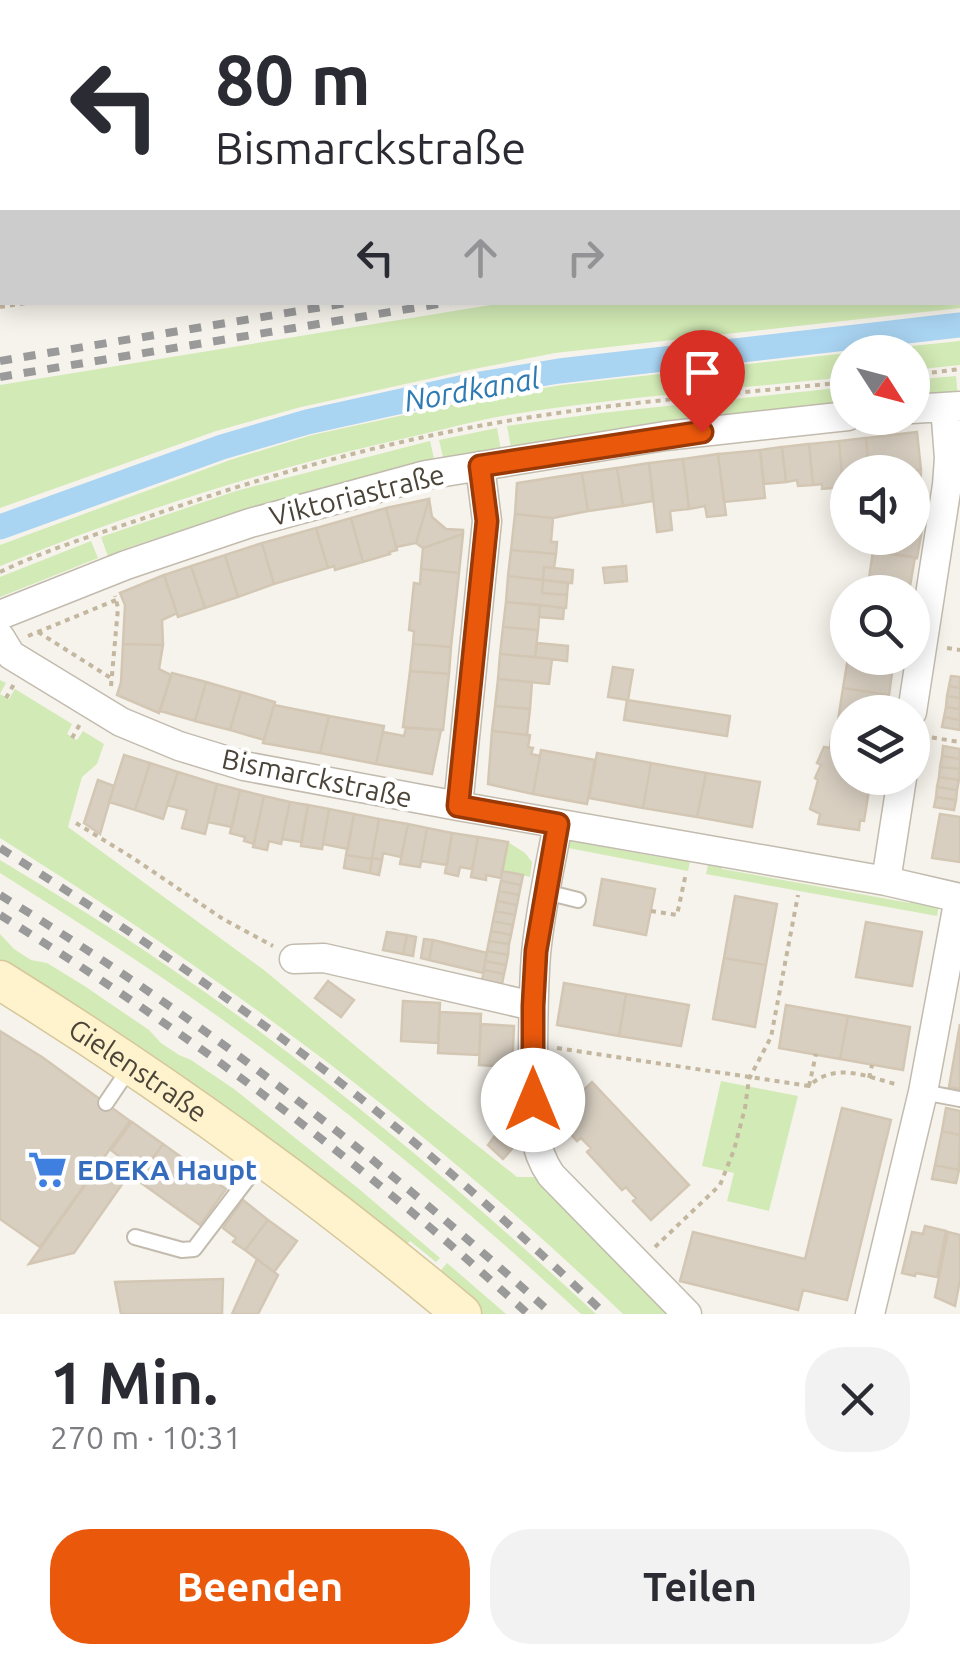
<!DOCTYPE html>
<html lang="de">
<head>
<meta charset="utf-8">
<style>
	body { margin:0; font-family:Ubuntu,sans-serif; background:#f2f2f3; color:#2b2b33; height:100vh; display:flex; flex-direction:column; font-size:38px; white-space:nowrap }
	* { box-sizing:border-box; margin:0 }
	p { font-size:32px; color:#7c7c81 }
	.icon { flex:none; width:55px; height:55px; fill:none; stroke:currentColor; stroke-width:2; stroke-linecap:round; stroke-linejoin:round }
	.map { position:relative; height:1314px; overflow:hidden }
	.sheet { display:flex; flex-direction:column; background:#fff; flex:1 }
	.sheet>* { flex:none }
	.guide { position:absolute; left:0px; top:0px; width:960px; height:305px; box-shadow:0 5px 25px #0003; background:#fff; color:#2b2b33; overflow:hidden }
	.needle { width:65px; rotate:126deg }
	.tools { position:absolute; left:830px; top:335px; display:grid; gap:20px }
	.tools a { display:grid; place-items:center; width:100px; height:100px; border-radius:50%; background:#fff; box-shadow:0 5px 25px #0003; font-size:50px }
	.pin { position:absolute; display:grid; place-items:center; width:85px; height:85px; color:#fff; margin:-102px -42px; border-radius:50% 50% 50% 0; rotate:-45deg; box-shadow:0 0 10px #0007 }
	.pin .icon { rotate:45deg }
	.me { position:absolute; width:110px; margin:-55px; rotate:0deg; stroke-linejoin:round; filter:drop-shadow(0 0 8px #0008) }
	.turn { display:flex; align-items:center; gap:35px; height:210px; padding:0 50px; font-size:45px }
	.turn .icon { width:130px; height:130px; stroke-width:2.5 }
	.turn b { display:block; font-size:70px; line-height:85px }
	.lanes { display:flex; align-items:center; height:95px; padding:0 50px; background:#0003; justify-content:center; gap:50px; direction:ltr }
	.lanes .off { opacity:.35 }
	.round { display:grid; place-items:center; flex:none; width:105px; height:105px; border-radius:40px; background:#f2f2f3 }
	.head { display:flex; align-items:center; justify-content:space-between; height:170px; padding:0 50px }
	h1 { font-size:60px; font-weight:600; line-height:75px }
	.cta { display:flex; gap:20px; margin-top:auto; padding:20px 50px }
	.cta a { flex:1; height:115px; border-radius:40px; background:#ea580c; color:#fff; font-size:40px; font-weight:600; line-height:115px; text-align:center }
	.cta a+a { background:#f2f2f3; color:#2b2b33 }
	.map>svg:first-child { display:block }
	.green { fill:#d2eab5 }
	.lines { fill:none; stroke-linecap:round; stroke-linejoin:round }
	.canal { stroke:#a9d4f2; stroke-width:25 }
	.building { fill:#d8cfc1; stroke:#d3c7b4; stroke-width:2.5 }
	.lane-casing { stroke:#c2bbae; stroke-width:18 }
	.street-casing { stroke:#c2bbae; stroke-width:31 }
	.secondary-casing { stroke:#d6c79b; stroke-width:41 }
	.path { stroke:#c4b79f; stroke-width:4; stroke-dasharray:5 5; stroke-linecap:butt }
	.lane { stroke:#fff; stroke-width:14 }
	.street { stroke:#fff; stroke-width:28 }
	.secondary { stroke:#fff3cd; stroke-width:38 }
	.rail { stroke:#9a9a9a; stroke-width:8; stroke-dasharray:12 12; stroke-linecap:butt }
	.route-casing { stroke:#983908; stroke-width:25 }
	.route { stroke:#ea580c; stroke-width:18 }
	.labels { text-anchor:middle; stroke-width:9; stroke-linejoin:round; paint-order:stroke }
	.street-label { font-size:28px; fill:#4b4439; stroke:#fff }
	.shop-label { font-size:28px; font-weight:bold; fill:#366cbe; stroke:#fff; text-anchor:start }
	.water-label { font-size:30px; font-style:italic; fill:#2e7ab2; stroke:#fff }
</style>
</head>
<body>
<div class="map">
<svg width="960" height="1314" viewBox="0 0 960 1314">
	<rect width="100%" height="100%" fill="#f6f3ec"/>
	<path class="green" d="M0,0H655V2H2V247L0,248Z
		M958,234H960V308L555,353L469,370L301,407L216,431L0,508V385L503,303L958,302Z
		M960,341V365L913,370L912,352H853Z
		M847,353V377C735,389 620,397 508,415C478,420 449,428 419,435C275,466 136,511 0,566V545L230,460L312,435L478,399L562,385Z
		M956,376L958,398H924L922,379Z
		M847,387V403L664,422L536,442V449L512,453L507,426L601,413Z
		M497,428L502,455L491,456L483,451L444,461L439,440Z
		M430,441L435,463L380,480L377,473L245,509L121,550L123,557L110,562L101,537L236,491Z
		M91,541L98,558L0,597V577Z
		M0,680L6,683L0,694L9,699L15,689L72,724L67,734L77,740L83,731L104,744L97,764L82,777L68,827L264,970L430,1108L517,1177H534L667,1314H623C433,1131 224,978 0,838Z
		M593,837V845L670,859L672,852L691,856L688,871L563,847L569,839Z
		M508,842L525,853L532,862L530,877L502,871Z
		M0,860C58,895 117,931 173,970C323,1072 463,1191 596,1314H581C465,1207 344,1106 216,1015C146,965 73,919 0,873Z
		M709,860L723,862L722,869L910,903L912,897L939,903L937,916L706,874Z
		M0,934L14,949L31,960L47,963L83,985L149,1030L161,1043L179,1055L191,1060L234,1089L359,1189L440,1258L436,1262L410,1241L405,1246C276,1140 145,1043 0,960Z
		M721,1081L798,1096L769,1211L727,1201L734,1173L702,1166Z
		M447,1263L506,1314H482L437,1275Z"/>
	<g class="lines">
		<path class="canal" d="M0,527L222,447L307,422L474,385L559,371L960,325"/>
	</g>
	<path class="building" d="M430,0H526L525,2H430Z
		M917,432L921,470L869,472L866,438Z
		M866,438L869,472H848V487H843L839,441Z
		M839,441L843,487L822,489V484L813,485L809,444Z
		M809,444L813,485L798,486L797,480L786,482L782,447Z
		M782,447L786,482L764,484L760,450Z
		M760,450L765,498L724,502L718,454Z
		M718,454L726,515L707,517L705,506L689,509L683,459Z
		M683,459L689,509L670,511L672,530L657,532L649,463Z
		M649,463L653,501L623,506L617,468Z
		M617,468L623,506L588,511L582,473Z
		M921,470L920,502H912V472H897Z
		M582,473L588,511L553,518L515,514L517,483Z
		M429,499L416,543L396,547L386,508Z
		M429,499L432,517L446,529L463,530V534L423,548L416,543Z
		M386,508L397,550L389,552L390,554L363,562L351,518Z
		M515,514L553,518L551,542H557L556,554L511,550Z
		M351,518L363,562L335,570L334,566L328,568L316,528Z
		M912,518L924,519L917,558L876,552L879,538H912Z
		M316,528L328,568L274,584L262,543Z
		M463,534L459,573L421,569L423,548Z
		M262,543L274,584L238,597L225,555Z
		M511,550L556,554L554,568L544,567L543,580L508,576Z
		M873,551L915,557L909,592H867Z
		M225,555L238,597L205,608L191,566Z
		M191,566L205,608L178,617L164,575Z
		M626,566L627,581L605,583L603,568Z
		M544,567L573,570L572,583L543,580Z
		M421,569L459,573L451,647L413,644L414,631L409,630L414,583L420,584Z
		M164,575L177,613L162,620L163,645L123,644L125,605L120,593Z
		M508,576L543,580L542,593L567,595L566,608L506,602Z
		M543,580L568,583L567,595L542,593Z
		M506,602L540,605L538,630L503,627Z
		M540,605L564,608L563,619L539,617Z
		M503,627L538,630L535,657L500,654Z
		M537,643L568,646L567,661L535,657Z
		M123,644L163,645L159,669L171,675L159,713L117,695L121,682Z
		M413,644L451,647L449,674L410,671Z
		M500,654L552,659L549,684L498,679Z
		M848,658H894L889,695L843,688Z
		M613,667L633,670L628,700L608,697Z
		M410,671L449,674L443,730L403,727Z
		M172,673L206,682L195,721L160,711Z
		M951,676L960,677V688L949,686Z
		M498,679L532,682L530,709L495,706Z
		M206,682L241,692L230,730L195,721Z
		M949,686L960,688V698L947,696Z
		M843,688L889,695L886,712H848V742L835,740Z
		M241,692L275,702L264,740L230,730Z
		M947,696L960,698V709L946,707Z
		M627,700L730,716L727,736L624,720Z
		M274,705L329,716L320,753L263,743Z
		M495,706L530,709L527,735L492,731Z
		M946,707L960,709V720L944,717Z
		M329,716L384,726L376,764L320,753Z
		M944,717L960,720V730L942,727Z
		M406,728L441,730L432,774L376,764L383,732L404,736Z
		M492,731L530,735L528,747L533,748L531,754L540,756L533,794L488,784Z
		M831,740L848,742V778H871L864,821L860,820L859,830L818,824L820,814L810,809L818,780L815,778L821,765L817,763L824,747L830,748Z
		M943,746L960,749V759L942,756Z
		M541,750L595,760L587,804L533,794Z
		M597,753L651,763L643,808L589,798Z
		M124,755L150,763L135,810L109,802Z
		M942,756L960,759V769L940,767Z
		M150,763L178,772L163,819L135,810Z
		M651,763L706,773L697,817L643,808Z
		M940,767L960,769L959,780L939,777Z
		M178,772L217,784L205,834L182,828L187,810L167,805Z
		M706,773L760,782L752,827L697,817Z
		M939,777L959,780L957,790L937,787Z
		M98,780L114,786L100,834L84,823Z
		M217,784L240,790L232,827L208,822Z
		M937,787L957,790L956,800L936,797Z
		M240,790L264,796L254,844L244,841L245,837L230,833Z
		M264,796L290,802L281,844L269,841L267,850L253,847Z
		M936,797L956,800L954,810L934,807Z
		M290,802L308,805L301,842L282,839Z
		M308,805L329,809L322,849L301,846Z
		M329,809L354,814L348,849L323,844Z
		M354,814L379,819L372,859L346,855Z
		M940,814L960,817V862L932,858Z
		M379,819L408,824L401,857L383,853L382,860L372,858Z
		M408,824L427,828L420,867L400,864Z
		M427,828L452,833L447,865L421,861Z
		M452,833L478,837L472,869L460,867L458,876L445,873Z
		M478,837L508,842L501,878L486,875V880L471,877Z
		M346,855L372,859L370,873L344,868Z
		M372,858L382,860L379,875L370,873Z
		M502,871L523,875L521,885L501,881Z
		M602,879L655,889L646,935L594,925Z
		M501,881L521,885L519,895L499,891Z
		M499,891L519,895L517,905L497,901Z
		M735,896L777,904L766,965L724,958Z
		M497,901L517,905L515,915L495,911Z
		M495,911L515,915L513,925L493,921Z
		M493,921L513,925L511,935L491,931Z
		M866,922L922,932L912,986L856,977Z
		M491,931L511,935L509,944L489,941Z
		M387,932L407,935L403,954L383,950Z
		M407,935L416,937L413,956L403,954Z
		M424,939L433,940L429,960L421,958Z
		M433,940L487,953L483,973L429,960Z
		M489,941L509,944L508,955L487,951Z
		M487,951L508,955L506,965L485,961Z
		M724,958L766,965L755,1027L713,1019Z
		M485,961L506,965L504,974L484,970Z
		M484,970L504,974L502,984L482,980Z
		M328,981L354,1000L341,1017L315,998Z
		M564,983L626,994L619,1036L557,1025Z
		M626,994L689,1005L681,1046L619,1036Z
		M403,1001L440,1003L438,1043L401,1041Z
		M786,1005L848,1016L840,1059L779,1048Z
		M440,1012L481,1014L479,1055L438,1053Z
		M848,1016L910,1027L903,1070L840,1059Z
		M481,1024L514,1026L512,1067L479,1065Z
		M960,1024V1089L949,1087Z
		M0,1031L42,1057L130,1121L40,1247L0,1219Z
		M592,1082L689,1185L651,1220L633,1201L636,1198L631,1193L626,1187L622,1190L587,1152L591,1148L581,1138L577,1141L555,1117Z
		M842,1108L891,1120L847,1300L803,1290L798,1310L680,1281L693,1232L805,1259Z
		M946,1108L960,1111V1135L942,1131Z
		M132,1122L163,1144L143,1172L133,1165L123,1179L111,1170L120,1157L111,1150Z
		M501,1130L517,1143L510,1151L494,1137Z
		M942,1131L960,1135L959,1170L935,1165Z
		M494,1137L510,1151L503,1159L488,1145Z
		M163,1144L226,1189L200,1225L137,1180Z
		M101,1163L125,1180L74,1253L29,1264Z
		M935,1165L959,1170L956,1183L932,1179Z
		M243,1200L268,1220L245,1250L233,1242L236,1238L223,1228Z
		M268,1220L297,1241L274,1272L245,1250Z
		M925,1226L946,1231L937,1277L916,1273L915,1276L902,1273L912,1232L923,1234Z
		M948,1232L960,1235V1280L955,1306L935,1297Z
		M257,1259L278,1275L258,1314H232Z
		M223,1279L222,1314H121L115,1282Z"/>
	<g class="lines">
		<defs>
			<path id="lane" d="M369,0L371,2
				M546,892L578,900
				M923,1092L960,1099
				M106,1103L129,1069
				M135,1237L182,1250L194,1249L261,1161"/>
			<path id="street" d="M958,121H960
				M0,271H2
				M912,409L960,406
				M0,615L126,565L250,523L426,475L665,436L848,416
				M0,637L11,655L121,722L179,746L244,766L458,806L886,881L960,898
				M912,712L947,485L949,458L945,407
				M458,806L487,521L480,466
				M558,824C550,867 540,911 536,954C533,993 533,1032 533,1070C533,1107 529,1144 551,1175L687,1314
				M886,881L902,778
				M294,959L324,958L533,1006
				M870,1314L923,1092L959,898"/>
			<g id="secondary">
				<path id="s1" d="M0,980C162,1081 316,1191 462,1314"/>
			</g>
		</defs>
		<use href="#lane" class="lane-casing"/>
		<use href="#street" class="street-casing"/>
		<use href="#secondary" class="secondary-casing"/>
		<path class="path" d="M46,2V0
			M549,2V0
			M958,152H960
			M0,230H2
			M0,307L34,302
			M912,375L960,369
			M0,572C50,548 104,532 156,514C268,475 384,442 501,422C615,402 733,394 848,382
			M38,632L114,680
			M28,636L116,600
			M947,648L960,650
			M111,686L118,608L115,596
			M6,698L14,684
			M922,736L960,742
			M72,738L80,724
			M76,823L133,858L223,919L273,946
			M651,911L677,915L686,873
			M557,1048L809,1086C836,1061 867,1077 899,1085
			M869,1078L872,1065
			M809,1086L816,1054
			M655,1247L720,1185L734,1150L745,1108L749,1079L771,1037L798,895"/>
		<use href="#lane" class="lane"/>
		<use href="#street" class="street"/>
		<use href="#secondary" class="secondary"/>
		<path class="rail" d="M958,209H960
			M958,224H960
			M0,361L352,302
			M0,377L450,302
			M0,848C109,917 216,988 319,1066C420,1143 514,1227 605,1314
			M0,895C200,1017 378,1157 552,1314
			M0,915C188,1032 365,1164 528,1314"/>
	</g>
	<g class="lines">
		<defs>
			<path id="route" d="M533,1100V1006L536,951L558,824L458,806L487,521L480,466L702,432"/>
		</defs>
		<use href="#route" class="route-casing"/>
		<use href="#route" class="route"/>
	</g>
	<defs>
		<symbol id="supermarket-bare" viewBox="-9 -9 18 18"><path d="M-6-5.5h2.5l.6 2H6L4.5 2H-2.5L-4.4-4H-6ZM-1.5 3.2a1.3 1.3 0 1 0 .1 0ZM3 3.2a1.3 1.3 0 1 0 .1 0Z" fill="#3f7fe0" stroke="#fff" stroke-width="2.5" paint-order="stroke"/></symbol>
	</defs>
	<g fill-rule="evenodd">
		<use href="#supermarket-bare" x="20" y="1142" width="55" height="55"/>
	</g>
	<g class="labels">
		<g class="street-label">
			<text transform="translate(357 495) rotate(-14)" y="10">Viktoriastraße</text>
			<text transform="translate(317 778) rotate(12)" y="10">Bismarckstraße</text>
			<text dy="10" stroke="none"><textPath href="#s1" startOffset="165">Gielenstraße</textPath></text>
		</g>
		<g class="shop-label">
			<text x="77" y="1180">EDEKA Haupt</text>
		</g>
		<g class="water-label">
			<text transform="translate(472 390) rotate(-10)" y="10">Nordkanal</text>
		</g>
	</g>
</svg>
<div class="tools">
<a><svg class="needle" viewBox="-14 -14 28 28"><path d="M0-13l5 13h-10z" fill="#e53935"/><path d="M0 13l5-13h-10z" fill="#7c7c81"/></svg></a>
<a><svg class="icon" aria-label="sound" viewBox="0 0 24 24"><path d="M4 9h4l5-4v14l-5-4H4zM17 9q2 3 0 6"/></svg></a>
<a><svg class="icon" aria-label="search" viewBox="0 0 24 24"><circle cx="10" cy="10" r="6"/><path d="M15 15l6 6"/></svg></a>
<a><svg class="icon" aria-label="layers" viewBox="0 0 24 24"><path d="M12 4l9 5-9 5-9-5zM3 14l9 5 9-5"/></svg></a>
</div>
<div class="pin" style="left:702px;top:432px;background:#d93025"><svg class="icon" aria-label="arrive" viewBox="0 0 24 24"><path d="M6 21V4h12l-3 4 3 4H6"/></svg></div>
<svg class="me" style="left:533px;top:1100px" viewBox="-20 -20 40 40"><circle r="19" fill="#fff"/><path d="M0-13L10 11 0 6-10 11z" fill="#ea580c"/></svg>
<div class="guide">
<div class="turn"><svg class="icon" aria-label="left" viewBox="0 0 24 24"><path d="M17 20v-9H6M10 6l-5 5 5 5"/></svg><div><b>80 m</b>Bismarckstraße</div></div>
<div class="lanes"><svg class="icon" aria-label="left" viewBox="0 0 24 24"><path d="M17 20v-9H6M10 6l-5 5 5 5"/></svg><svg class="icon off" aria-label="ahead" viewBox="0 0 24 24"><path d="M12 20V5M6 11l6-6 6 6"/></svg><svg class="icon off" aria-label="right" viewBox="0 0 24 24"><path d="M7 20v-9h11M14 6l5 5-5 5"/></svg></div>
</div>
</div>
<section class="sheet">
<div class="head"><div><h1>1 Min.</h1><p>270 m · 10:31</p></div><a class="round"><svg class="icon" aria-label="close" viewBox="0 0 24 24"><path d="M6 6l12 12M18 6L6 18"/></svg></a></div>
<div class="cta"><a>Beenden</a><a>Teilen</a></div>
</section>
</body>
</html>
